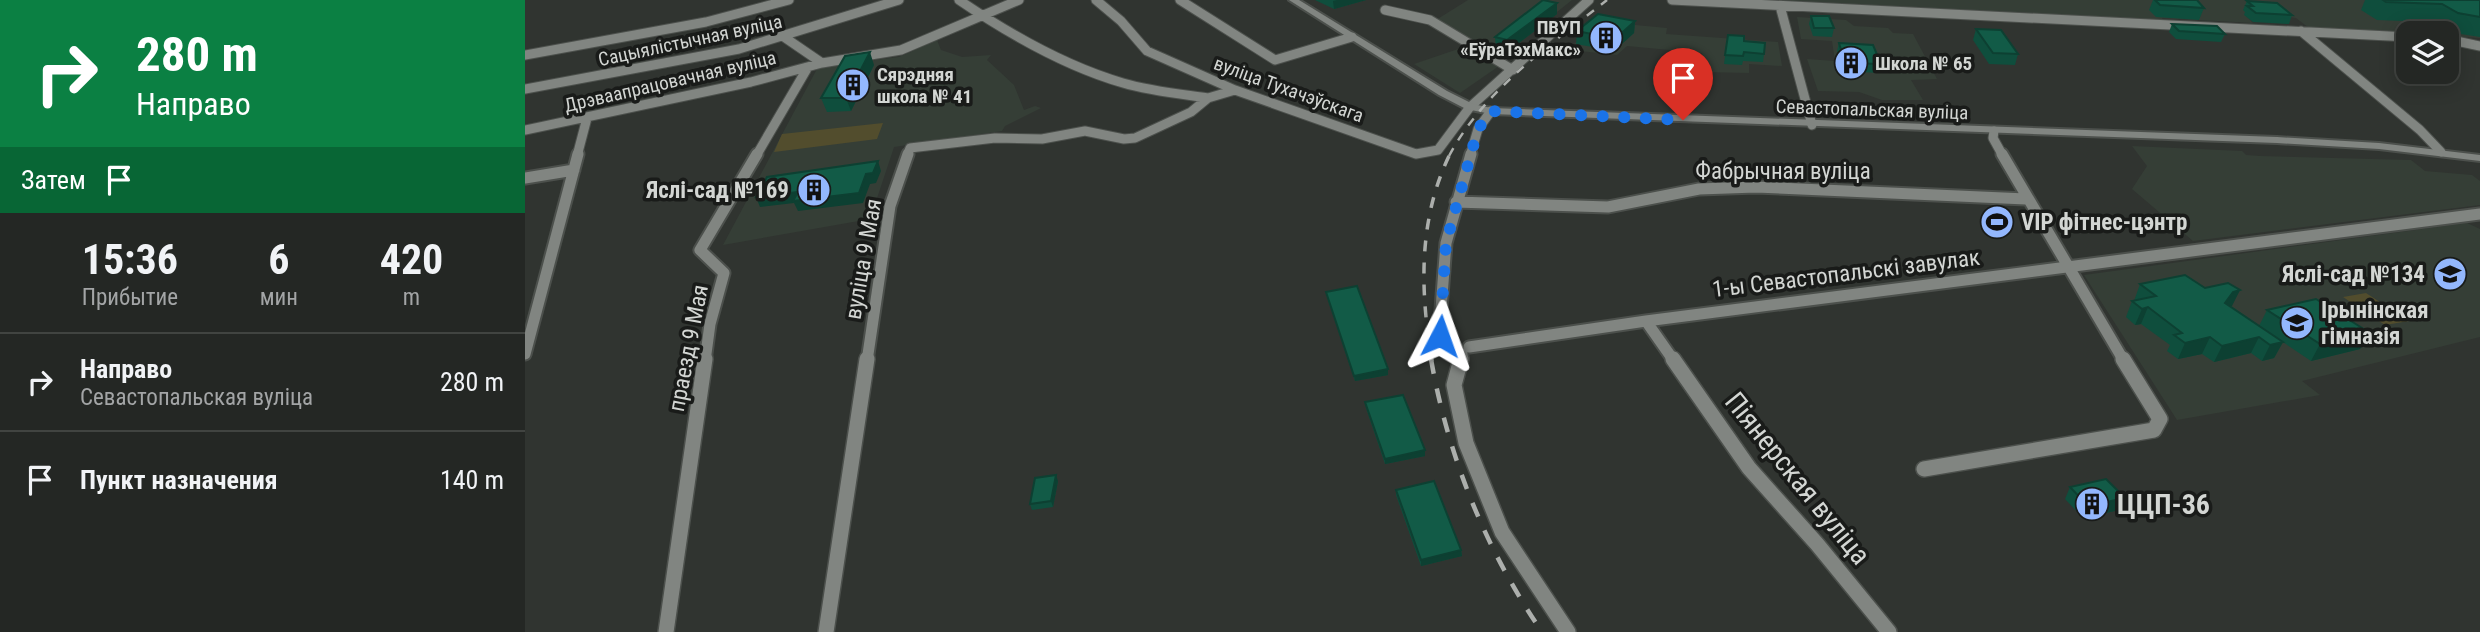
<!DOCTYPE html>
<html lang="ru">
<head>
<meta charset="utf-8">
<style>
	body { margin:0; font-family:"Roboto Condensed",sans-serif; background:#2c2f2c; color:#f1f3f6; height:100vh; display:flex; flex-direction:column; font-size:26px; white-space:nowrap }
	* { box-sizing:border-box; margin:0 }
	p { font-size:23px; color:#a3a5a6 }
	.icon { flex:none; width:38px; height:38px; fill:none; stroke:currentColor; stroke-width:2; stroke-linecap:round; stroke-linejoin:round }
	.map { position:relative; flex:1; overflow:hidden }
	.sheet { display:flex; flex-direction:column; background:#242724; width:525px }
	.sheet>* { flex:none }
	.guide { background:#0b8043; color:#fff; overflow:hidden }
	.fabs { position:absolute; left:1871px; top:21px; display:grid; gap:14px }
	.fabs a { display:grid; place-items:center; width:63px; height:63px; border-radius:14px; background:#242724; box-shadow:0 4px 18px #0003,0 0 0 2px #414441; font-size:35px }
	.pin { position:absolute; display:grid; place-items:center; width:60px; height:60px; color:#fff; margin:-72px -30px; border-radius:50% 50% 50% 0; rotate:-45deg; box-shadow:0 0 7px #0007 }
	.pin .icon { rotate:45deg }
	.me { position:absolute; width:77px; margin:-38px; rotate:4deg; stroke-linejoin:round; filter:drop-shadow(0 0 5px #0008) }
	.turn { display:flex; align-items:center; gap:24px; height:147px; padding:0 21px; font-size:32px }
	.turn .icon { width:91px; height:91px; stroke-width:2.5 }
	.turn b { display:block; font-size:49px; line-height:60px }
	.then { display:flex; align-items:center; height:66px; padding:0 21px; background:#0003; gap:14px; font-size:26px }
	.eta { display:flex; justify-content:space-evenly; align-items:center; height:119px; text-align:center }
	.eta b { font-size:42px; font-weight:700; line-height:49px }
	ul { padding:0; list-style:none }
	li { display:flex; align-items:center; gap:21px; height:98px; padding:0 21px; border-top:2px solid #414441 }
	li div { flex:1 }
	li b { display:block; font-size:26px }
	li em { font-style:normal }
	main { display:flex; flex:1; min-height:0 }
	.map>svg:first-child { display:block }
	.built { fill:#353e36 }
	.green { fill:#524d2d }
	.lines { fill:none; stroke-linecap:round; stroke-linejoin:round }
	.minor-far2-casing { stroke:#4c504c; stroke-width:11 }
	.minor-far1-casing { stroke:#4c504c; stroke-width:15 }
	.minor-casing { stroke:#4c504c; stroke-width:18 }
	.tertiary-casing { stroke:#4c504c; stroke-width:4 }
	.minor-far2 { stroke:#818581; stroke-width:9 }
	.minor-far1 { stroke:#818581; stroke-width:11 }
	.minor { stroke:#818581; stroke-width:15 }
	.tertiary { fill:#818581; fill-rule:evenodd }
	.rail-far2 { stroke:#acafac; stroke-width:2.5; stroke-dasharray:9 9; stroke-linecap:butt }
	.rail-far1 { stroke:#acafac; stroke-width:3.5; stroke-dasharray:11 11; stroke-linecap:butt }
	.rail { stroke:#acafac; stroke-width:4.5; stroke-dasharray:15 15; stroke-linecap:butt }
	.wall { fill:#0f4e3d }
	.shaded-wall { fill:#0d4032 }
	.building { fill:#125b47; stroke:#0d4032; stroke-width:2 }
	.route { stroke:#1a73e8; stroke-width:12; stroke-dasharray:0 21.6 }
	.labels { text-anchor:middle; stroke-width:7; stroke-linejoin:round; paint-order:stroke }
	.far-poi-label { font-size:19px; font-weight:bold; fill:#d3d6d3; stroke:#191b19; text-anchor:start }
	.far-street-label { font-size:19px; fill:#d3d6d3; stroke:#191b19 }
	.street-label { font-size:23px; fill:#d3d6d3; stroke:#191b19 }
	.poi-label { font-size:23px; font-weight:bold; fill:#d3d6d3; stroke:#191b19; text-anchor:end }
	.near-street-label { font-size:28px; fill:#d3d6d3; stroke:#191b19 }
	.near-poi-label { font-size:28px; font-weight:bold; fill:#d3d6d3; stroke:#191b19; text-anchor:start }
</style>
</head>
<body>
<main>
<section class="sheet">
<div class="guide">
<div class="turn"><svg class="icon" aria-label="right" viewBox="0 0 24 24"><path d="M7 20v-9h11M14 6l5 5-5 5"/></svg><div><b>280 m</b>Направо</div></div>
<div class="then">Затем<svg class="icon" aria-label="arrive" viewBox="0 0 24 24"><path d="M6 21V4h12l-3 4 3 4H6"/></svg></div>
</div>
<div class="eta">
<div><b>15:36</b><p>Прибытие</p></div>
<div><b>6</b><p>мин</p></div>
<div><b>420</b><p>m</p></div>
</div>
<ul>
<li><svg class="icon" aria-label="right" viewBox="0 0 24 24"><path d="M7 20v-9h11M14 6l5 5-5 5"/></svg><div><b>Направо</b><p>Севастопальская вуліца</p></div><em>280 m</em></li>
<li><svg class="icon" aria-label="arrive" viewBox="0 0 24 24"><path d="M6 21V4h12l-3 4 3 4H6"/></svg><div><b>Пункт назначения</b></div><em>140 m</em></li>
</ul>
</section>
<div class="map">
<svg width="1955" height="632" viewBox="0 0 1955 632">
	<rect width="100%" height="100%" fill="#303430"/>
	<path class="built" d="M943,0H1047L982,52L964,44L956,46L911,20Z
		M1250,0H1955V38L1922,36V33L1784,28L1771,18L1765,17L1721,16L1728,23L1637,18L1638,20Z
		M1272,17L1321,20L1329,26L1363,28L1368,33L1388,34L1412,79L1386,80L1398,100H1357L1334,92L1293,91L1282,59L1310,61L1307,41L1276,39Z
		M1100,24L1142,28L1141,34L1253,42L1257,66L1224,64V73L1178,72L1177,53L1102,46L1092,55L1055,51L1047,46L1066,28Z
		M412,40L416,50L437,57L466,55L462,60L489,85L499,110L510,106L516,108L480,126L477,131L369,147L345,219L198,245L293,67L374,57Z
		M939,47L974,66L935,93L889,64Z
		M1607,146L1717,151L1721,155L1735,156L1886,160L1900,171L1947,175L1955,181V205L1668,241L1607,189L1622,166Z
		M1942,223L1955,229V337L1777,381L1795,395L1652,420L1559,275Z"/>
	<path class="green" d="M358,123L352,139L249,152L257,134Z
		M1841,293L1884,321L1860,325L1818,297Z"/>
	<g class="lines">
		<defs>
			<path id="minor-far2" d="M434,0C484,34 539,66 598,83C625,91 655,94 683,98
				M571,0L596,21L622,51L710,90L891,154L913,150L945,107L1064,0
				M655,0L750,60L827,37
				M1147,0L1883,37
				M1255,6L1287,125
				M860,10L905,20L988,70
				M1776,31L1895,130L1916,152
				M259,37L297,63
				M1922,39L1955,46
				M0,55L181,22L264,0
				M0,89L214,49L374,0
				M0,130L226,82L297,63L376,50L494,0
				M1469,131L1468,138L1478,156
				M52,156L62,118
				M231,156L283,67
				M382,156L385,148L470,138L517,139L560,131L599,139L610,138L666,112L683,98L710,90
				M945,156L953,129L966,111"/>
			<path id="minor-far1" d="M1477,154L1599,361
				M0,178L49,170
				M931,202L1083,207L1174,189L1231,187L1501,199
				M1121,321L1149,361
				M914,336L921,243L946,154
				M944,347L1121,321L1955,214
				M0,354L53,154
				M180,361L185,324L199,273L175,250L232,154
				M342,361L365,206L383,154
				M935,361L937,354"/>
			<path id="minor" d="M936,359L929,385L941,443L977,532L1043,632
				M1148,359L1224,468L1292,544L1364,632
				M1399,469L1629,430L1635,419L1598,359
				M141,632L180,359
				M301,632L342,359"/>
			<path id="tertiary" d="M764,0H774L922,91L948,104L966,108L1752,137L1854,143L1955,155V161L1854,149L1752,143L966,114L941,109L914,95Z"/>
		</defs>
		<use href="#minor-far2" class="minor-far2-casing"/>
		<use href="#minor-far1" class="minor-far1-casing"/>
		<use href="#minor" class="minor-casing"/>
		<use href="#tertiary" class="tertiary-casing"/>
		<use href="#minor-far2" class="minor-far2"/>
		<use href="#minor-far1" class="minor-far1"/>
		<use href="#minor" class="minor"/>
		<use href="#tertiary" class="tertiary"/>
		<path class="rail-far2" d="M924,156C959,90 1025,45 1082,0"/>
		<path class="rail-far1" d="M907,361C895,291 893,219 925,154"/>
		<path class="rail" d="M906,359C923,457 961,550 1017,632"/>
	</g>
	<path class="wall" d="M790,0H841L809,9Z
		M1628,0H1672L1679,8L1674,20L1631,17L1624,10Z
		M1840,0H1955V37L1923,32L1907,22L1852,20L1836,10Z
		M1722,1L1767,15L1764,24L1728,22L1719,15L1720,12L1718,10Z
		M1032,3V14L982,52L971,49L970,37Z
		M1286,16L1309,28L1307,37L1288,36L1284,24Z
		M1110,21L1109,33L1089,51L1051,44L1052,31Z
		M1647,24L1700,34L1696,42L1651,39L1644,32Z
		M1451,29L1493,54L1490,65L1464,64L1448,40Z
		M1203,35L1219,41L1239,54L1238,62L1218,61L1217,65L1199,64Z
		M1314,43L1356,64L1354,73L1318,71L1312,51Z
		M349,65L326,111L302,112L296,98Z
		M1615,284L1715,290L1706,306L1758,342L1749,358L1737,361L1726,353L1689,362L1677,354L1653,359L1642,351L1645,345L1616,324L1610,325L1601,317L1607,301H1609Z
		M801,292L863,369V375L830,381L802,297Z
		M1742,310L1845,333L1835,349L1786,361L1734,326Z
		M840,402L900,450V456L860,464L841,408Z
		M533,481L528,507L507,510L505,504Z
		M1545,487L1594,510L1558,518L1540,499Z
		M871,490L936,550L937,556L896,566L871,495Z"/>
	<path class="shaded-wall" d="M812,0H841L809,9L808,1Z
		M1032,3V14L982,52V40Z
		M1110,21L1109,33L1089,51L1090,39Z
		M345,52L349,65L326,111L321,98Z
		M353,161L356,171L351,183L345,184L338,203L273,211L269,203L235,207L231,197L273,192L341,174Z
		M1715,290L1707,306L1700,308V303L1708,292Z
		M1623,307L1616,324L1610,325L1617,309Z
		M1845,333L1835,349L1786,361L1795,344Z
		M1685,337L1677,354L1653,359L1660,343Z
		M1734,337L1726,353L1689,362L1697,346Z
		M1758,342L1749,358L1737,361L1745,345Z
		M863,369V375L830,381L829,376Z
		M900,450V456L860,464V459Z
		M531,475L533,481L528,507L526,501Z
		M1600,498L1594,510L1558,518L1563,506Z
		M936,550L937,556L896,566V560Z"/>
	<path class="building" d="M1018,0L1032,3L982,40L970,37Z
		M1630,0H1672L1679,8L1635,5Z
		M1858,0H1955V17L1933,13L1917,4L1861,2Z
		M1722,1L1752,3L1767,15L1731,13L1722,6H1728Z
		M1073,14L1110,21L1090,39L1052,31Z
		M1286,16H1304L1309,28H1289Z
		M1647,24L1692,26L1700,34L1654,31Z
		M1451,29L1476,30L1493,54L1468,53Z
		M1203,35L1219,36V41L1240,43L1239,54L1219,52L1218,56L1200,55Z
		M1314,43L1348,45L1356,64L1320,63Z
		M345,52L321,98H296L320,56Z
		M353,161L348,173L341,174L334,193L268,201L273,192L231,197L242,177Z
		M1660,275L1680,288L1703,283L1715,290L1708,292L1700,303L1758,342L1745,345L1734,337L1697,346L1685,337L1660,343L1649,335L1657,333L1623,307L1617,309L1607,301L1631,296L1615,284Z
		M832,286L863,369L829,376L801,292Z
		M1791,299L1845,333L1795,344L1742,310Z
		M878,395L900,450L860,459L840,402Z
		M531,475L526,501L505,504L510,478Z
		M1581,479L1600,498L1563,506L1545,487Z
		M909,481L936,550L896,560L871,490Z"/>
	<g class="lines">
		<path class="route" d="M915,336L921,243L953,129L966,111L1158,120"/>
	</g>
	<defs>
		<symbol id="building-disc" viewBox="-11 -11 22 22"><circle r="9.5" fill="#93b7fd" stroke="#191b19"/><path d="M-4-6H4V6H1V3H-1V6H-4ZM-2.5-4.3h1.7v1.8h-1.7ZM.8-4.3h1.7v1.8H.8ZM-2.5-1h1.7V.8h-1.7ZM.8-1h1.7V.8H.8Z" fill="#111"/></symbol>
		<symbol id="stadium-disc" viewBox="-11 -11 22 22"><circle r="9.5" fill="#93b7fd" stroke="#191b19"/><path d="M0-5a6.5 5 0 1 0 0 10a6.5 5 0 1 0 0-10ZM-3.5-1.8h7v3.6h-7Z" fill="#111"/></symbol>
		<symbol id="school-disc" viewBox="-11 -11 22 22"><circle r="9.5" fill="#93b7fd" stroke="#191b19"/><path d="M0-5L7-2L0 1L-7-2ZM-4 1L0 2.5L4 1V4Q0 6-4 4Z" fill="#111"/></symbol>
	</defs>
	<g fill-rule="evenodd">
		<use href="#building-disc" x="1062" y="19" width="38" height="38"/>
		<use href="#building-disc" x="1307" y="44" width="38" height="38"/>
		<use href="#building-disc" x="309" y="66" width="38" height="38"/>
		<use href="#building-disc" x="270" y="171" width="38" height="38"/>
		<use href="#stadium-disc" x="1453" y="203" width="38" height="38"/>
		<use href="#school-disc" x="1906" y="255" width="38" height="38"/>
		<use href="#school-disc" x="1753" y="304" width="38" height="38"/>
		<use href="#building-disc" x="1548" y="485" width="38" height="38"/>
	</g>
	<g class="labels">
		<g class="far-poi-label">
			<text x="1056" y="34" text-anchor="end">ПВУП<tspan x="1056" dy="22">«ЕўраТэхМакс»</tspan></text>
			<text x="1350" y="70">Школа № 65</text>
			<text x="352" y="81">Сярэдняя<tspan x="352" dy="22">школа № 41</tspan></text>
		</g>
		<g class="far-street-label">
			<text transform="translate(165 40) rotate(-12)" y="7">Сацыялістычная вуліца</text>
			<text transform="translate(145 81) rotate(-13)" y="7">Дрэваапрацовачная вуліца</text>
			<text transform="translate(764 89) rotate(20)" y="7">вуліца Тухачэўскага</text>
			<text transform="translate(1347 109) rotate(2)" y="7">Севастопальская вуліца</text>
		</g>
		<g class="street-label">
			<text x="1258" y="179">Фабрычная вуліца</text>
			<text transform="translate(338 259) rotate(-80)" y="8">вуліца 9 Мая</text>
			<text transform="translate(1321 273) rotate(-7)" y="8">1-ы Севастопальскі завулак</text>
			<text transform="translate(163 348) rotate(-79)" y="8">праезд 9 Мая</text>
		</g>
		<g class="poi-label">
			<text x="264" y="198">Яслі-сад №169</text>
			<text x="1496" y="230" text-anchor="start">VIP фітнес-цэнтр</text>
			<text x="1900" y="282">Яслі-сад №134</text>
			<text x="1796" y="318" text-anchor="start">Ірынінская<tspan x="1796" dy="26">гімназія</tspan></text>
		</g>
		<g class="near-street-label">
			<text transform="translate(1273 478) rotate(51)" y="10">Піянерская вуліца</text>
		</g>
		<g class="near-poi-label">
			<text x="1592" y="514">ЦЦП-36</text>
		</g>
	</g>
</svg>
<div class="fabs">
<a><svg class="icon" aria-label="layers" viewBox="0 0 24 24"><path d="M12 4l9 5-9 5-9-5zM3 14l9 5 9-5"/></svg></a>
</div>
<div class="pin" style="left:1158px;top:120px;background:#d93025"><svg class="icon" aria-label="arrive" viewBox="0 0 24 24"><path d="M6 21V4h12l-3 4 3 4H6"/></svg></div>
<svg class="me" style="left:915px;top:336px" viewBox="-20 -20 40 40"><path d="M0-17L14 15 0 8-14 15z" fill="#1a73e8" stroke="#fff" stroke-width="4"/></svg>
</div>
</main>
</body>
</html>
